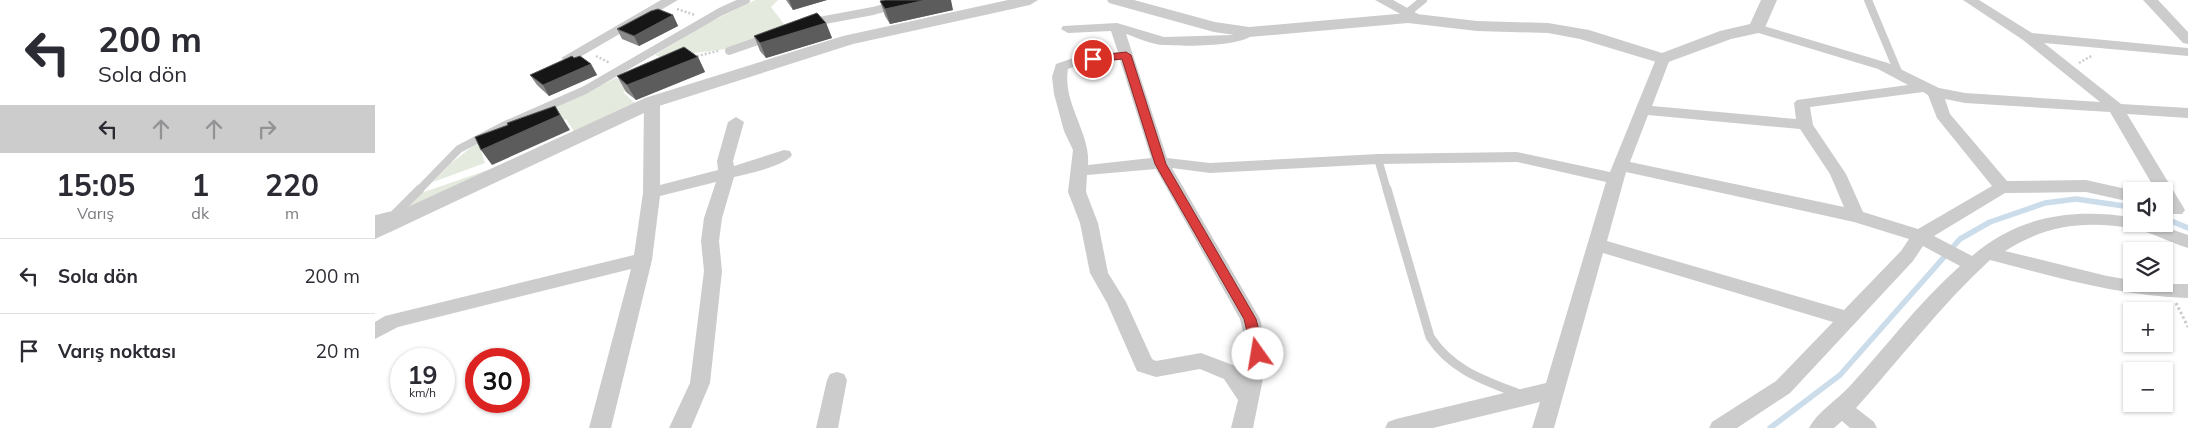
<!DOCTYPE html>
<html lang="tr">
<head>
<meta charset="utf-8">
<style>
	body { margin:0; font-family:Mulish,sans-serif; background:#f2f2f3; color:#2b2b33; height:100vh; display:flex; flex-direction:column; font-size:19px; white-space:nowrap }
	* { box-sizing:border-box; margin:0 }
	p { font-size:16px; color:#7c7c81 }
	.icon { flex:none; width:28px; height:28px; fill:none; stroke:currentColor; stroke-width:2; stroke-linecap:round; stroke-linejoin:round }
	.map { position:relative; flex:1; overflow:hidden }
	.panel { display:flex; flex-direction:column; background:#fff; width:375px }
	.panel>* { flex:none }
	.hud { background:#fff; color:#2b2b33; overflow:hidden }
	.controls { position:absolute; left:1748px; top:182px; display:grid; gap:10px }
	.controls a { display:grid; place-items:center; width:50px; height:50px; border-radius:0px; background:#fff; box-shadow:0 1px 4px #0004; font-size:25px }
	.speed { position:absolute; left:15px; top:348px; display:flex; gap:10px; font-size:25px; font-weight:700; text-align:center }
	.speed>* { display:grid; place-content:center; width:65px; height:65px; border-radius:50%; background:#fff; box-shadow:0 1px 4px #0004; line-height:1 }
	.speed small { font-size:12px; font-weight:400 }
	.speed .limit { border:8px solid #d22; background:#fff; color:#111 }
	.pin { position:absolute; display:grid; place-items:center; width:42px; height:42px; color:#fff; margin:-21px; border:2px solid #fff; border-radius:50%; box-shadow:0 1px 5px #0007 }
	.me { position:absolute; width:55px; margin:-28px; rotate:347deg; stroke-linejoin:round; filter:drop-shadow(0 0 4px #0008) }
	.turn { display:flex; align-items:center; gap:18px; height:105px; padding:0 15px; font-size:22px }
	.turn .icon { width:65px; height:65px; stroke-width:2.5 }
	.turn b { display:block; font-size:35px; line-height:42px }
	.lanes { display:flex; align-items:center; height:48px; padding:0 15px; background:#0003; justify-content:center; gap:25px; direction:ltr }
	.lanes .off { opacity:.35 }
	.eta { display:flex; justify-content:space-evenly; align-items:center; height:85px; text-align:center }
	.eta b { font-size:30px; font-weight:700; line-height:35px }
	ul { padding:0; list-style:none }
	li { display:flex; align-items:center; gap:15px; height:75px; padding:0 15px; border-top:1px solid #e1e1e2 }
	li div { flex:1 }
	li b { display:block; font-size:19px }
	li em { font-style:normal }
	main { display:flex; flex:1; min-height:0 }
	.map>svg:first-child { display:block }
	.green { fill:#e4ebde }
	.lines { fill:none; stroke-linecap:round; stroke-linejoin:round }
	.stream { stroke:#cbdcea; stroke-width:5.5 }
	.path-far1 { stroke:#ccc; stroke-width:2.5; stroke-dasharray:2 2; stroke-linecap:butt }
	.path { stroke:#ccc; stroke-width:3; stroke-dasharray:2.5 2.5; stroke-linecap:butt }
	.service-far1 { stroke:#ccc; stroke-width:8 }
	.service { stroke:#ccc; stroke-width:9 }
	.minor { fill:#ccc; fill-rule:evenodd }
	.tertiary { fill:#ccc; fill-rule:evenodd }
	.wall { fill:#8a8a8a }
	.shaded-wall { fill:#5c5c5c }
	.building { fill:#161616; stroke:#5c5c5c }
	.route { fill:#db3c3c; stroke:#8e2727 }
</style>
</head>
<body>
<main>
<section class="panel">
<div class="hud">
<div class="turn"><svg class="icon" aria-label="left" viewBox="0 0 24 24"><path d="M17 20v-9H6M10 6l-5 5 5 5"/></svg><div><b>200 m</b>Sola dön</div></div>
<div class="lanes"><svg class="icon" aria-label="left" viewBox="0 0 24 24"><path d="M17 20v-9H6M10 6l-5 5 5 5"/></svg><svg class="icon off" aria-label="ahead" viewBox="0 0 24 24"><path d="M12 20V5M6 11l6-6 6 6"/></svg><svg class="icon off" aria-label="ahead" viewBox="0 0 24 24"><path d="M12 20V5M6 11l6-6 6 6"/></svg><svg class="icon off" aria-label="right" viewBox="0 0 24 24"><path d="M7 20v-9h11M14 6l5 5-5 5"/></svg></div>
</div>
<div class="eta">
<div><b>15:05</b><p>Varış</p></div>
<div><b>1</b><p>dk</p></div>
<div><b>220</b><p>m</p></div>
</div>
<ul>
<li><svg class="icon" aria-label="left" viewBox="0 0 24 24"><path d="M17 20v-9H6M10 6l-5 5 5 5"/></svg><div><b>Sola dön</b></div><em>200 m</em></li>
<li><svg class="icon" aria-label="arrive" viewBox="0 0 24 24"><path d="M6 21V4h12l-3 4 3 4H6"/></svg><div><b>Varış noktası</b></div><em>20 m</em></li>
</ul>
</section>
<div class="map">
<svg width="1813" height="428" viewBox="0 0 1813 428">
	<rect width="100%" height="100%" fill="#fff"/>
	<path class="green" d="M380,0H403L396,7L412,28L351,49L320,53L298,63L280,55L331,24Z
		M241,78L259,86L248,92L264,107L203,138L191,119L106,151L110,163L58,182L75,164L98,146Z
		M133,163V175L14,233L24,218L46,193Z"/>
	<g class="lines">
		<path class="stream" d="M1789,218L1813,228
			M1395,428L1465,375L1585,239L1615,222L1670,203L1701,199L1756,207"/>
		<path class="path-far1" d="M302,9L320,15
			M221,56L235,63
			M318,57L343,51
			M1704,63L1718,55"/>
		<path class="path" d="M1801,303L1813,327"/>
		<path class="service-far1" d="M1493,0L1524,74
			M1032,13L1048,0
			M439,22L498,11L539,0
			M354,51L391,38
			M1003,159L1012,190
			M44,190L84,149L128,126L210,90L345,12L371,0"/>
		<path class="service" d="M1012,189L1055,337C1077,371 1111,381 1147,395
			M0,220L15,216
			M11,223L45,189"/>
		<path class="minor" d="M286,0H303L198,61L193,62L186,58Z
			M1000,0H1018L1052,19L1050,22H1040Z
			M1588,0H1604L1657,33L1813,48V56L1669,43L1746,104L1813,108V118L1752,114L1810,210L1807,214H1795L1789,204V191H1781L1735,112L1590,103L1570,99L1575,114L1632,181L1711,180L1760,191H1756V202L1711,192L1630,193L1559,236L1597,256C1643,216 1697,208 1756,217V224H1781L1813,235V248C1795,243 1777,232 1759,229C1712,220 1670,225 1630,251L1732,276L1756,280V284H1813V298C1745,296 1681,277 1615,260C1566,305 1526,358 1481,408L1499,422L1502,428H1475L1467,421L1459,428H1434C1442,412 1462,400 1474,387C1511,347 1544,302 1585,266L1548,246L1538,261L1415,393L1362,428H1334L1337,422L1401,381L1458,322L1228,253L1179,428H1157L1165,402L1058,428H1010L1013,422L1021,419L1171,383L1231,182L1142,162L1003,164L835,173L797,168L885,319L893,354L878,428H856L863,400L849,379L825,369L781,377L762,371L732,303L715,273L705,223L693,192L698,150L689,131L679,94L677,77L681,64L701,57L743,52L736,31L693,33L686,29L688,26L742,23L789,37L857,35L869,29H879L881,32C869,48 809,46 789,45C777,45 763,38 751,34L792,158L835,163L1003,154L1142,152L1235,172L1281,59L1288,55L1295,59L1277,106L1421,119L1419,103L1422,100L1533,85L1503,69L1377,31L1375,28L1377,25L1382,24L1513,63L1564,88L1590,93L1725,102L1648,40ZM745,60L776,158L713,165C716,133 687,103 693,69L704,65ZM1548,92L1553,95L1562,118L1617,186L1543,229L1488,212L1471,174L1438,125L1435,107ZM1273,115L1425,129L1455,174L1469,207L1255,162ZM781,169L865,319L873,354L868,375L863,367L826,353L781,361L777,359L751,302L733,273L723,223L711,192L712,175ZM1251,172L1479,222L1534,239L1526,251L1469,310L1232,241Z
			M1768,0H1783L1813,32V44L1808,43Z
			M277,97L285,102V185L343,170L342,161L353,122L361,117L369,122L358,161L359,166L409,150L415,151L417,155C410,166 372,174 359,177L347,218L344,241L347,271L335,383L316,428H294L315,383L329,271L326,241L329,218L341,182L285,196L277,260L236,428H214L256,269L23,327L0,339V322L10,316L259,255L268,193L269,102Z
			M462,372L469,374L472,380L463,428H441L452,380L455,374Z"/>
		<path class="tertiary" d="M633,0H663L655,5L478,44L284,106L0,239V222L270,98L468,36Z
			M732,0H759L840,22L874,27L1033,13L1102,21L1173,23L1214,30L1287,53L1345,31L1375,24L1386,0H1402L1388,32L1356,39L1288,64L1205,39L1173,33L1102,31L1033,23L874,37L839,32L734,3Z"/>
	</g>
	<path class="wall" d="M411,0H452L418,10Z
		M505,1L578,10L515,24L510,16Z
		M298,15L303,26L264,46L247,39L242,29Z
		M451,23L457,38L391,58L385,51L379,36Z
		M323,57L330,72L261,100L251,92L242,76Z
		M199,58L216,64L222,75L174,96L162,85L155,75Z"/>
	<path class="shaded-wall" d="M414,0H452L418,10Z
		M551,0H576L578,10L515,24L510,9Z
		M298,15L303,26L264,46L259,36Z
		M451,23L457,38L391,58L385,43Z
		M323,57L330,72L261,100L252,85Z
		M216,64L222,75L174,96L168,85Z
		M180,106L195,130L117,165L106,150Z"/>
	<path class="building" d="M510,0H551L510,9L505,1Z
		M283,9L298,15L259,36L242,29L276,11Z
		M442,13L451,23L385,43L379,36Z
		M309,47L323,57L252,85L242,76Z
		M197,56L199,58L205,56L216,64L168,85L155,75Z
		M180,106L185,115L106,150L100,137L133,125L132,123Z"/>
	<path class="route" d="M751,52L756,55L791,164L881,319L890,354L888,357H878L869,319L780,164L747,59L718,62L713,59L718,56Z"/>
</svg>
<div class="controls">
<a><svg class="icon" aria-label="sound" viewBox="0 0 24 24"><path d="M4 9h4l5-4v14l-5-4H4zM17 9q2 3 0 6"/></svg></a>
<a><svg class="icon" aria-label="layers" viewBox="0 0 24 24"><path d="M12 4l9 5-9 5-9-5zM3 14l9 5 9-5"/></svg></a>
<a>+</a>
<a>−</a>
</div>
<div class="speed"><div>19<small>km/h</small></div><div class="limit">30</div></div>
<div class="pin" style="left:718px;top:59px;background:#d93025"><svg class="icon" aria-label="arrive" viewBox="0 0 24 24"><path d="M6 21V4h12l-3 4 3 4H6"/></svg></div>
<svg class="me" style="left:883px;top:354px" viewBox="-20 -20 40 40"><circle r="19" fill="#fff"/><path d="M0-13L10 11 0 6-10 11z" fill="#db3c3c"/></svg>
</div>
</main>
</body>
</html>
